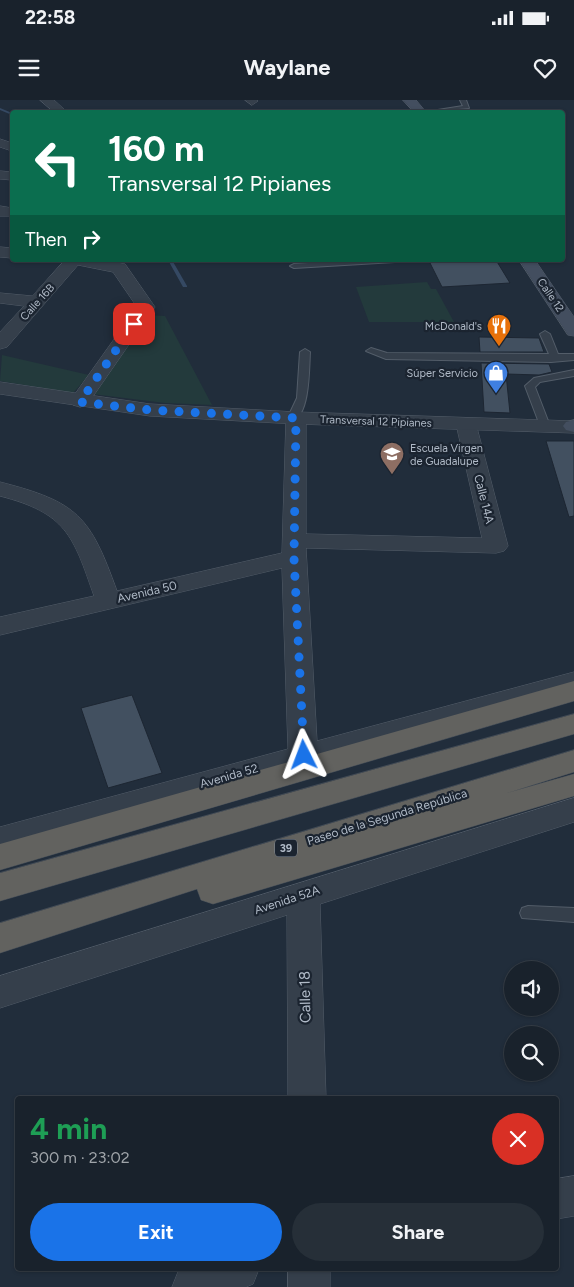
<!DOCTYPE html>
<html lang="en">
<head>
<meta charset="utf-8">
<style>
	body { margin:0; font-family:Figtree,sans-serif; background:#262f38; color:#f1f3f6; height:100vh; display:flex; flex-direction:column; font-size:19px; white-space:nowrap }
	* { box-sizing:border-box; margin:0 }
	p { font-size:16px; color:#9fa4a9 }
	.icon { flex:none; width:28px; height:28px; fill:none; stroke:currentColor; stroke-width:2; stroke-linecap:round; stroke-linejoin:round }
	.map { position:relative; flex:1; overflow:hidden }
	.sheet { position:absolute; left:15px; top:996px; width:544px; height:175px; display:flex; flex-direction:column; background:#19222c; border-radius:5px; box-shadow:0 1px 4px #0004,0 0 0 1px #373f48 }
	.sheet>* { flex:none }
	.hud { position:absolute; left:10px; top:10px; width:555px; height:152px; border-radius:5px; box-shadow:0 1px 4px #0004,0 0 0 1px #373f48; background:#0b6e4f; color:#fff; overflow:hidden }
	.controls { position:absolute; left:504px; top:861px; display:grid; gap:10px }
	.controls a { display:grid; place-items:center; width:55px; height:55px; border-radius:50%; background:#19222c; box-shadow:0 1px 4px #0004,0 0 0 1px #373f48; font-size:25px }
	.pin { position:absolute; display:grid; place-items:center; width:42px; height:42px; color:#fff; margin:-21px; border-radius:10px; box-shadow:0 2px 8px #0006 }
	.me { position:absolute; width:55px; margin:-28px; rotate:357deg; stroke-linejoin:round; filter:drop-shadow(0 0 4px #0008) }
	.turn { display:flex; align-items:center; gap:18px; height:105px; padding:0 15px; font-size:22px }
	.turn .icon { width:65px; height:65px; stroke-width:2.5 }
	.turn b { display:block; font-size:35px; line-height:42px }
	.then { display:flex; align-items:center; height:48px; padding:0 15px; background:#0003; gap:10px; font-size:19px }
	.round { display:grid; place-items:center; flex:none; width:52px; height:52px; border-radius:26px; background:#262f38 }
	.summary { display:flex; align-items:center; justify-content:space-between; height:85px; padding:0 15px }
	h1 { font-size:30px; font-weight:700; line-height:38px; color:#1e9e55 }
	.button { display:flex; gap:10px; margin-top:auto; padding:10px 15px }
	.button a { flex:1; height:58px; border-radius:30px; background:#1a73e8; color:#fff; font-size:20px; font-weight:700; line-height:58px; text-align:center }
	.button a+a { background:#262f38; color:#f1f3f6 }
	.status { display:flex; justify-content:space-between; align-items:center; height:35px; padding:0 25px; background:#19222c; direction:ltr }
	.status svg { height:14px; fill:currentColor }
	header { display:flex; justify-content:space-between; align-items:center; height:65px; padding:0 15px; background:#19222c; font-size:22px; font-weight:700 }
	.map>svg:first-child { display:block }
	.green { fill:#233a3c }
	.lines { fill:none; stroke-linecap:round; stroke-linejoin:round }
	.stream { fill:#354963; fill-rule:evenodd }
	.building { fill:#425060; stroke:#1d2632 }
	.service-casing { stroke:#535d69; stroke-width:2 }
	.minor-casing { stroke:#535d69; stroke-width:1 }
	.tertiary-casing { stroke:#535d69; stroke-width:1 }
	.secondary-casing { stroke:#535d69; stroke-width:1 }
	.trunk-casing { stroke:#404a56; stroke-width:1 }
	.service { fill:#353f4b; fill-rule:evenodd }
	.minor { fill:#353f4b; fill-rule:evenodd }
	.tertiary { fill:#353f4b; fill-rule:evenodd }
	.secondary { fill:#434e5f; fill-rule:evenodd }
	.trunk { fill:#62625f; fill-rule:evenodd }
	.route { stroke:#1a73e8; stroke-width:9; stroke-dasharray:0 16.2 }
	.labels { text-anchor:middle; stroke-width:4.5; stroke-linejoin:round; paint-order:stroke }
	.far-street-label { font-size:11px; fill:#b0bac7; stroke:#1b2430 }
	.far-poi-label { font-size:11px; fill:#b0bac7; stroke:#1b2430; text-anchor:end }
	.shield { fill:#1b2430; stroke:#838d9a; stroke-width:1 }
	.shield-label { font-size:11px; font-weight:bold; fill:#b0bac7 }
	.street-label { font-size:12px; fill:#b0bac7; stroke:#1b2430 }
	.near-street-label { font-size:15px; fill:#b0bac7; stroke:#1b2430 }
</style>
</head>
<body>
<div class="status"><b>22:58</b><svg viewBox="0 0 49 12"><path d="M0 12V9h3v3zM5 12V6h3v6zM10 12V3h3v9zM15 12V0h3v12zM26 1h20v11H26zM47 4h2v5h-2z"/></svg></div>
<header><svg class="icon" aria-label="menu" viewBox="0 0 24 24"><path d="M4 6h16M4 12h16M4 18h16"/></svg>Waylane<svg class="icon" aria-label="heart" viewBox="0 0 24 24"><path d="M12 20l-8-8c-3-5 5-10 8-4 3-6 11-1 8 4z"/></svg></header>
<div class="map">
<svg width="574" height="1187" viewBox="0 0 574 1187">
	<rect width="100%" height="100%" fill="#212d3b"/>
	<path class="green" d="M427,182L431,189H436L454,222H369L356,187Z
		M145,215L165,216L212,305L165,303L92,294Z
		M2,255L89,275L73,293L0,281Z"/>
	<g class="lines">
		<path class="stream" d="M0,8L12,13V15L0,10Z
			M168,160H172L187,186V187H183Z"/>
	</g>
	<path class="building" d="M496,160L510,183L442,187L429,161Z
		M479,237L539,238L544,252H480Z
		M481,263L549,264L552,272L539,275L506,274L510,313L484,312Z
		M546,341H574V416L569,417Z
		M132,595L162,673L108,688L81,608Z"/>
	<g class="lines">
		<defs>
			<path id="service" d="M460,0H466L469,8L425,12L463,6Z
				M353,160H399L395,162L294,168L290,166L294,164Z
				M545,231L550,234L558,254H574V260L551,262L386,259L366,251L371,248L387,253L549,254L540,234Z
				M305,249L310,252C309,267 310,315 293,320L288,317L297,298L300,252Z
				M574,270V276L540,282L535,287L550,326L545,329L541,328L525,286L534,278Z
				M528,806L574,808V822L522,818L520,813L522,808Z"/>
			<path id="minor" d="M40,0H54L67,12H54Z
				M245,0H257L258,1L252,5Z
				M0,39L12,43V51L0,47Z
				M0,71L12,72V80L0,79Z
				M0,106L12,108V116H0Z
				M0,147L12,148V158L0,157Z
				M65,160H102L125,164L155,207L87,305L80,307L73,305L70,301L137,207L113,172L78,165L7,247L0,249V232L24,206L0,203V193L32,196Z
				M296,312L303,314L306,318V434L482,438L456,324L459,320L466,318L473,320L476,324L508,446L504,451L496,453L306,448L317,641L574,572V590L0,753V727L288,649L282,468L0,535V517L94,496C73,435 66,413 0,396V382C78,402 90,416 117,491L282,453L286,318L289,314Z
				M574,698V722L320,804L326,999H288L287,815L0,908V876Z
				M574,1076V1116L556,1119V1079Z
				M186,1169H259L253,1184L246,1187H172L178,1172Z
				M288,1169H330V1187H288Z"/>
			<path id="tertiary" d="M0,282L150,304L296,312L574,321V333L296,324L150,316L0,294Z"/>
			<path id="secondary" d="M403,0H416L426,12H414Z
				M519,160H535L574,217V236L568,235Z
				M574,320V332L566,330L563,326L566,322Z"/>
			<path id="trunk" d="M574,581V601L0,770V744Z
				M574,614V634L0,801V773Z
				M574,650V672L507,693L574,674V696L213,804L201,800L197,789L0,853V823Z"/>
		</defs>
		<use href="#service" class="service-casing"/>
		<use href="#minor" class="minor-casing"/>
		<use href="#tertiary" class="tertiary-casing"/>
		<use href="#secondary" class="secondary-casing"/>
		<use href="#trunk" class="trunk-casing"/>
		<use href="#service" class="service"/>
		<use href="#minor" class="minor"/>
		<use href="#tertiary" class="tertiary"/>
		<use href="#secondary" class="secondary"/>
		<use href="#trunk" class="trunk"/>
	</g>
	<g class="lines">
		<path class="route" d="M134,224L80,302L150,310L296,318L294,458L304,655"/>
	</g>
	<defs>
		<symbol id="restaurant-pin" viewBox="-11 -11 22 30"><path d="M0 17L-7.5 6A9.5 9.5 0 1 1 7.5 6Z" fill="#e8710a" stroke="#1b2430"/><path d="M-5-6h1v4h1v-4h1v4h1v-4h1v5L-1.5 .5V6h-2V.5L-5-1ZM5-6V6H3V1.5H1.5Q1.5-4 5-6Z" fill="#fff"/></symbol>
		<symbol id="shop-pin" viewBox="-11 -11 22 30"><path d="M0 17L-7.5 6A9.5 9.5 0 1 1 7.5 6Z" fill="#3f7fe0" stroke="#1b2430"/><path d="M-5-2.5h2.3a2.7 3.5 0 0 1 5.4 0H5L5.5 6h-11ZM-1.5-2.5h3a1.5 2.3 0 0 0-3 0Z" fill="#fff"/></symbol>
		<symbol id="school-pin" viewBox="-11 -11 22 30"><path d="M0 17L-7.5 6A9.5 9.5 0 1 1 7.5 6Z" fill="#8d6e63" stroke="#1b2430"/><path d="M0-5L7-2L0 1L-7-2ZM-4 1L0 2.5L4 1V4Q0 6-4 4Z" fill="#fff"/></symbol>
	</defs>
	<g fill-rule="evenodd">
		<use href="#restaurant-pin" x="485" y="212" width="28" height="38"/>
		<use href="#shop-pin" x="482" y="259" width="28" height="38"/>
		<use href="#school-pin" x="378" y="340" width="28" height="38"/>
	</g>
	<g class="labels">
		<g class="far-street-label">
			<text transform="translate(551 195) rotate(56)" y="4">Calle 12</text>
			<text transform="translate(37 202) rotate(-48)" y="4">Calle 16B</text>
			<text transform="translate(376 321) rotate(2)" y="4">Transversal 12 Pipianes</text>
		</g>
		<g class="far-poi-label">
			<text x="482" y="230">McDonald's</text>
			<text x="478" y="277">Súper Servicio</text>
			<text x="410" y="352" text-anchor="start">Escuela Virgen<tspan x="410" dy="13">de Guadalupe</tspan></text>
		</g>
		<rect class="shield" x="275" y="739.5" width="22" height="17" rx="4"/>
		<g class="shield-label">
			<text x="286" y="752">39</text>
		</g>
		<g class="street-label">
			<text transform="translate(484 399) rotate(76)" y="4">Calle 14A</text>
			<text transform="translate(147 492) rotate(-13)" y="4">Avenida 50</text>
			<text transform="translate(229 676) rotate(-16)" y="4">Avenida 52</text>
			<text transform="translate(387 717) rotate(-17)" y="4">Paseo de la Segunda República</text>
			<text transform="translate(287 800) rotate(-18)" y="4">Avenida 52A</text>
		</g>
		<g class="near-street-label">
			<text transform="translate(305 897) rotate(-91)" y="5">Calle 18</text>
		</g>
	</g>
</svg>
<div class="controls">
<a><svg class="icon" aria-label="sound" viewBox="0 0 24 24"><path d="M4 9h4l5-4v14l-5-4H4zM17 9q2 3 0 6"/></svg></a>
<a><svg class="icon" aria-label="search" viewBox="0 0 24 24"><circle cx="10" cy="10" r="6"/><path d="M15 15l6 6"/></svg></a>
</div>
<div class="pin" style="left:134px;top:224px;background:#d93025"><svg class="icon" aria-label="arrive" viewBox="0 0 24 24"><path d="M6 21V4h12l-3 4 3 4H6"/></svg></div>
<svg class="me" style="left:304px;top:655px" viewBox="-20 -20 40 40"><path d="M0-17L14 15 0 8-14 15z" fill="#1a73e8" stroke="#fff" stroke-width="4"/></svg>
<div class="hud">
<div class="turn"><svg class="icon" aria-label="left" viewBox="0 0 24 24"><path d="M17 20v-9H6M10 6l-5 5 5 5"/></svg><div><b>160 m</b>Transversal 12 Pipianes</div></div>
<div class="then">Then<svg class="icon" aria-label="right" viewBox="0 0 24 24"><path d="M7 20v-9h11M14 6l5 5-5 5"/></svg></div>
</div>
<section class="sheet">
<div class="summary"><div><h1>4 min</h1><p>300 m · 23:02</p></div><a class="round" style="background:#d93025;color:#fff"><svg class="icon" aria-label="close" viewBox="0 0 24 24"><path d="M6 6l12 12M18 6L6 18"/></svg></a></div>
<div class="button"><a>Exit</a><a>Share</a></div>
</section>
</div>
</body>
</html>
